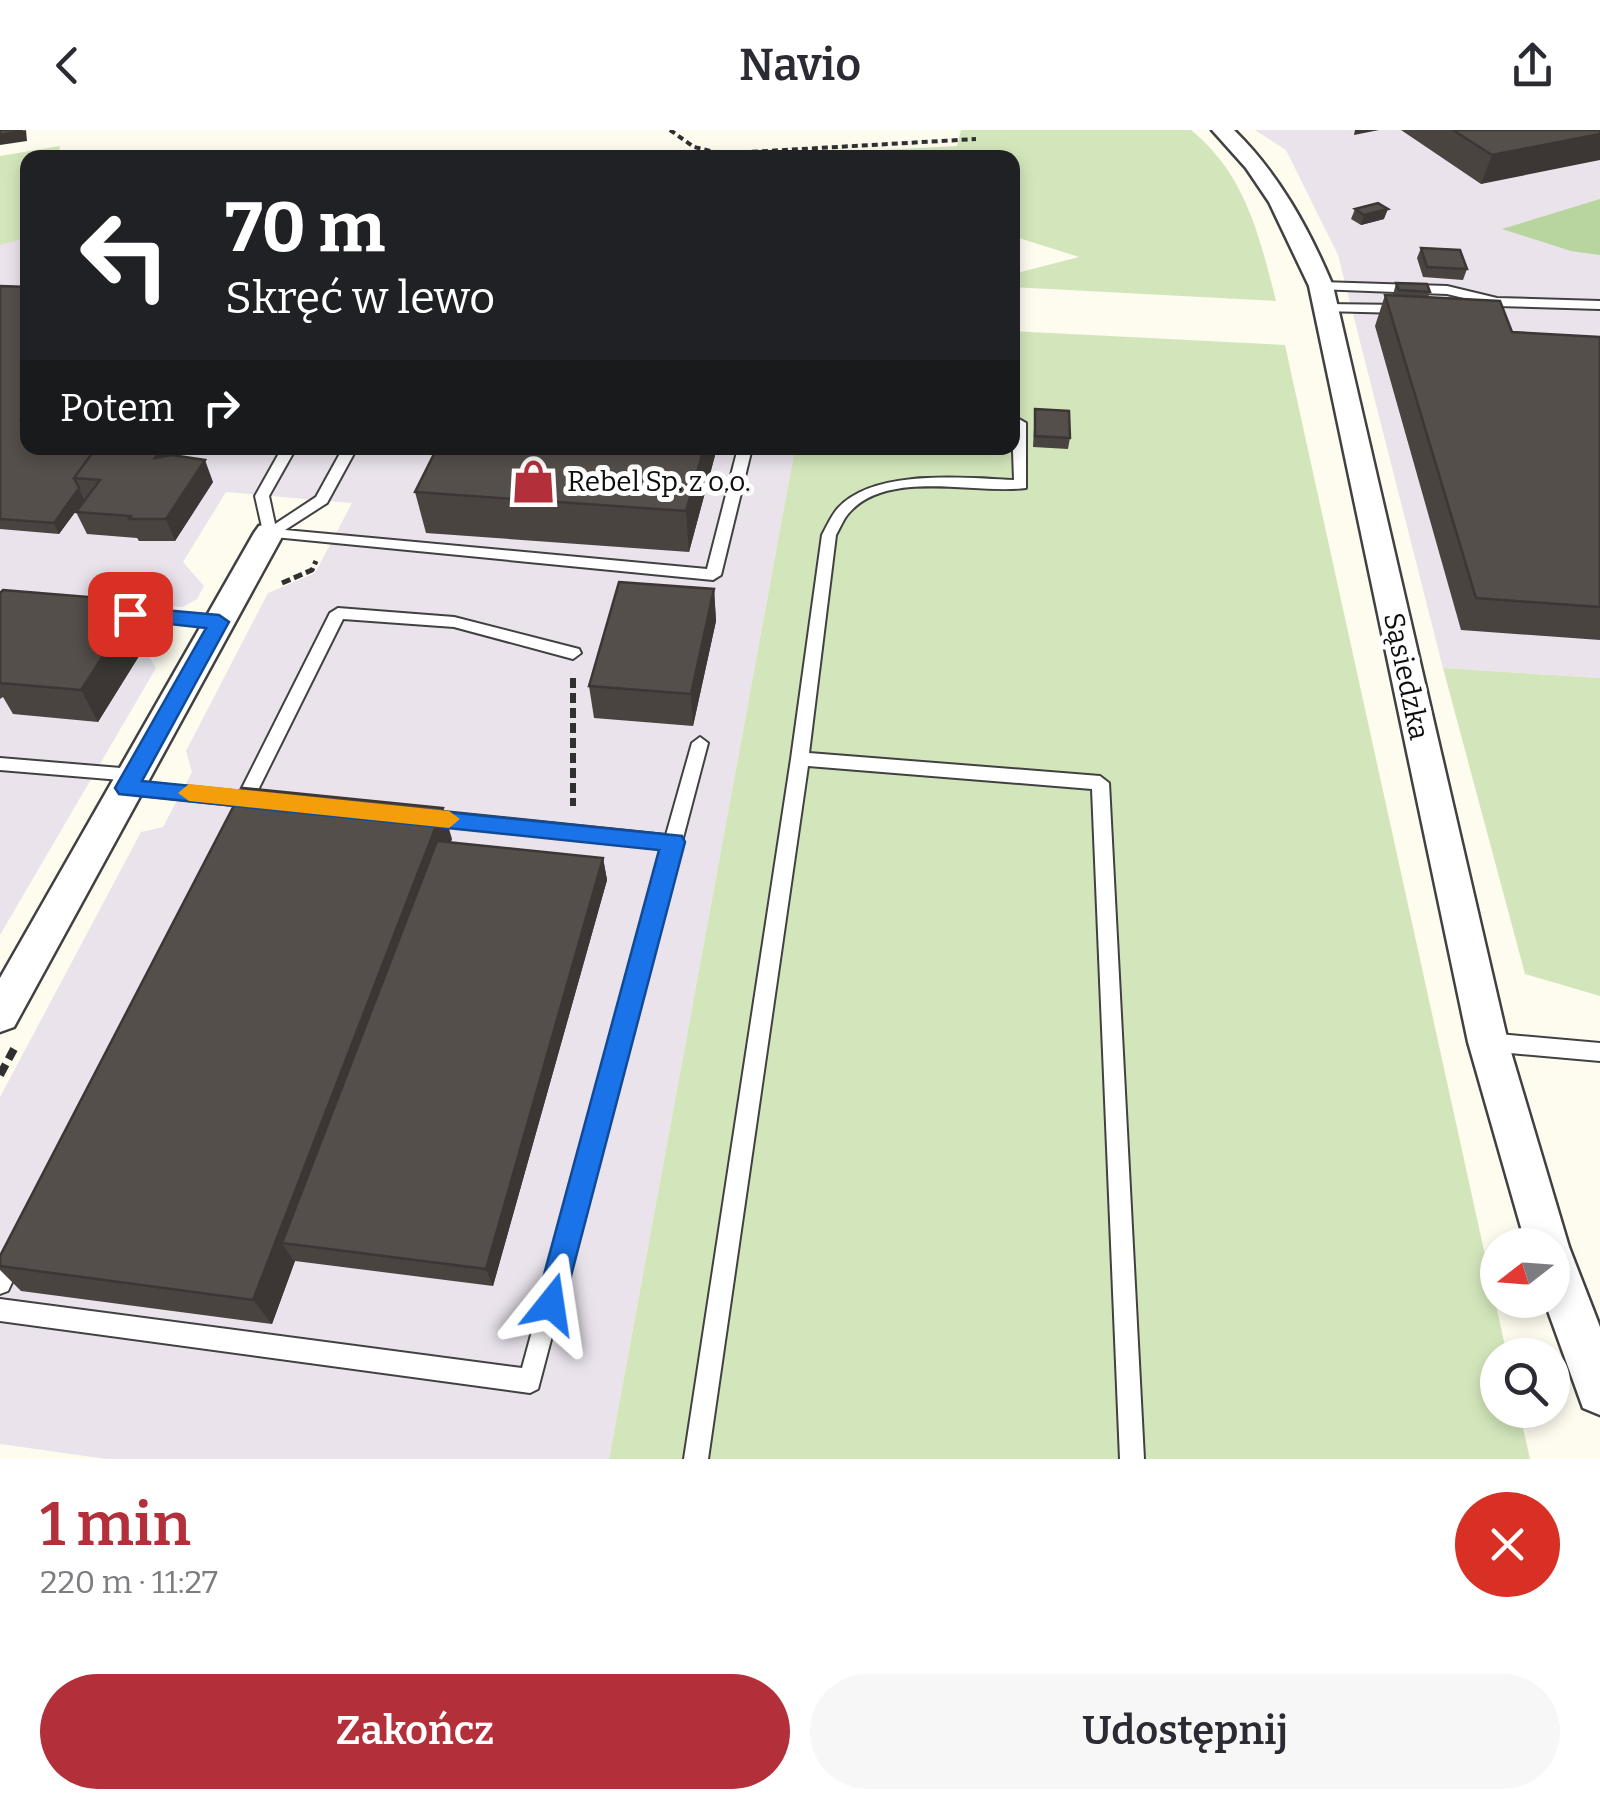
<!DOCTYPE html>
<html lang="pl">
<head>
<meta charset="utf-8">
<style>
	body { margin:0; font-family:Bitter,serif; background:#f7f7f7; color:#2b2b33; height:100vh; display:flex; flex-direction:column; font-size:38px; white-space:nowrap }
	* { box-sizing:border-box; margin:0 }
	p { font-size:32px; color:#7c7c81 }
	.icon { flex:none; width:55px; height:55px; fill:none; stroke:currentColor; stroke-width:2; stroke-linecap:round; stroke-linejoin:round }
	.map { position:relative; height:1329px; overflow:hidden }
	.panel { display:flex; flex-direction:column; background:#fff; flex:1 }
	.panel>* { flex:none }
	.banner { position:absolute; left:20px; top:20px; width:1000px; height:305px; border-radius:20px; box-shadow:0 5px 15px #0003; background:#202124; color:#fff; overflow:hidden }
	.needle { width:65px; rotate:253deg }
	.controls { position:absolute; left:1480px; top:1098px; display:grid; gap:20px }
	.controls a { display:grid; place-items:center; width:90px; height:90px; border-radius:50%; background:#fff; box-shadow:0 5px 15px #0003; font-size:50px }
	.pin { position:absolute; display:grid; place-items:center; width:85px; height:85px; color:#fff; margin:-42px; border-radius:20px; box-shadow:0 5px 15px #0006 }
	.me { position:absolute; width:110px; margin:-55px; rotate:15deg; stroke-linejoin:round; filter:drop-shadow(0 0 8px #0008) }
	.turn { display:flex; align-items:center; gap:35px; height:210px; padding:0 40px; font-size:45px }
	.turn .icon { width:130px; height:130px; stroke-width:2.5 }
	.turn b { display:block; font-size:70px; line-height:85px }
	.then { display:flex; align-items:center; height:95px; padding:0 40px; background:#0003; gap:20px; font-size:38px }
	.round { display:grid; place-items:center; flex:none; width:105px; height:105px; border-radius:52px; background:#f7f7f7 }
	.overview { display:flex; align-items:center; justify-content:space-between; height:170px; padding:0 40px }
	h1 { font-size:60px; font-weight:600; line-height:75px; color:#b3303a }
	.primary-button { display:flex; gap:20px; margin-top:auto; padding:20px 40px }
	.primary-button a { flex:1; height:115px; border-radius:60px; background:#b3303a; color:#fff; font-size:40px; font-weight:600; line-height:115px; text-align:center }
	.primary-button a+a { background:#f7f7f7; color:#2b2b33 }
	header { display:flex; justify-content:space-between; align-items:center; height:130px; padding:0 40px; background:#fff; font-size:45px; font-weight:600 }
	.map>svg:first-child { display:block }
	.industrial { fill:#eae3ec }
	.green { fill:#d3e6bb }
	.forest { fill:#b7d59c }
	.lines { fill:none; stroke-linecap:round; stroke-linejoin:round }
	.service-casing { stroke:#414141; stroke-width:4 }
	.minor-casing { stroke:#414141; stroke-width:5 }
	.path-far3 { stroke:#303030; stroke-width:4; stroke-dasharray:6 4; stroke-linecap:butt }
	.path-far2 { stroke:#303030; stroke-width:5; stroke-dasharray:9 4; stroke-linecap:butt }
	.path-far1 { stroke:#303030; stroke-width:6; stroke-dasharray:10 5; stroke-linecap:butt }
	.path { stroke:#303030; stroke-width:8; stroke-dasharray:12 6; stroke-linecap:butt }
	.service { fill:#fff; fill-rule:evenodd }
	.minor { fill:#fff; fill-rule:evenodd }
	.wall { fill:#494440 }
	.shaded-wall { fill:#3c3734 }
	.building { fill:#554f4b; stroke:#3c3734; stroke-width:2.5 }
	.route { fill:#1a73e8; stroke:#114b97; stroke-width:2.5 }
	.slow { fill:#f59e0b }
	.labels { text-anchor:middle; stroke-width:10; stroke-linejoin:round; paint-order:stroke }
	.poi-label { font-size:28px; fill:#0e0e0e; stroke:#fff; text-anchor:start }
	.street-label { font-size:28px; fill:#0e0e0e; stroke:#fff }
</style>
</head>
<body>
<header><svg class="icon" aria-label="back" viewBox="0 0 24 24"><path d="M15 5l-7 7 7 7"/></svg>Navio<svg class="icon" aria-label="share" viewBox="0 0 24 24"><path d="M12 15V3M7 8l5-5 5 5M5 13v7h14v-7"/></svg></header>
<div class="map">
<svg width="1600" height="1329" viewBox="0 0 1600 1329">
	<rect width="100%" height="100%" fill="#fefbef"/>
	<path class="industrial" d="M1255,0H1600V548L1443,538L1338,125L1286,20Z
		M27,108L28,318H795L609,1329H107L0,1314V967L141,702L163,697L192,642L186,621L268,463L315,443L352,373L226,362L183,432L204,456L197,469L183,477L170,476L155,500L152,507L164,508L157,519H145L156,538L0,805V115Z"/>
	<path class="green" d="M961,0H1191C1246,45 1259,105 1276,171L1013,157V144L1079,127L1013,106L1012,28L753,27L957,16Z
		M60,16L58,27L28,28L27,108L0,115V26Z
		M1013,201L1285,215L1507,1225H1498V1280H1519L1530,1329H609L795,318H1012Z
		M1443,538L1600,548V866L1525,844Z"/>
	<path class="forest" d="M1600,69V125L1571,121L1502,99Z"/>
	<g class="lines">
		<defs>
			<path id="service" d="M1321,152L1447,156L1497,168L1600,171V179L1497,176L1447,164L1317,159V153Z
				M1326,174L1402,175L1408,179L1402,183L1322,181L1320,178Z
				M1019,289L1026,293V358C975,365 887,338 848,384C843,390 840,398 836,405L809,623L1100,646L1109,653L1144,1329H1120L1092,659L808,636L708,1329H684L791,629L822,405C827,396 831,386 838,378C874,338 966,348 1014,350L1012,293Z
				M282,318H296L269,366L275,394L316,367L343,318H357L327,373L285,400L707,439L738,318H752L721,445L713,450L264,406L255,366Z
				M338,478L454,487L579,519L581,523L573,529L454,497L343,489L256,664L264,670L261,675L251,676L247,683H235L234,675L121,663L118,658L127,651L240,662L330,483Z
				M130,479L219,487L227,492L219,497L125,488L122,484L125,480Z
				M700,607L708,613L538,1259L530,1263L0,1191V1169L522,1238L663,719L425,694L419,692L416,687L419,682L425,680L666,705L692,613Z
				M0,628L133,639L142,645L133,651L0,640Z
				M1488,903L1600,913V931L1488,921L1481,918L1478,912L1481,906Z
				M14,1114L22,1117L25,1125L8,1161L0,1164V1129L6,1117Z"/>
			<path id="minor" d="M1212,0H1234C1279,44 1309,99 1333,156L1508,912L1569,1117L1600,1197V1285L1583,1278L1544,1170H1552V1115H1526L1468,912L1309,156L1269,72L1246,38Z
				M269,394L279,396L284,403L14,897L0,902V848L254,403L259,396Z"/>
		</defs>
		<use href="#service" class="service-casing"/>
		<use href="#minor" class="minor-casing"/>
		<path class="path-far3" d="M670,0L694,17L740,28
			M732,23L976,9"/>
		<path class="path-far2" d="M282,453L312,440L316,431"/>
		<path class="path-far1" d="M573,548V676"/>
		<path class="path" d="M0,945L14,919"/>
		<use href="#service" class="service"/>
		<use href="#minor" class="minor"/>
	</g>
	<path class="wall" d="M1401,0H1600L1481,54Z
		M1355,79L1384,89L1361,95L1351,89Z
		M1421,118L1467,139L1463,150L1423,147L1417,128Z
		M1396,153L1430,162L1428,167L1512,202L1600,207V510L1461,500L1375,196L1385,165H1393Z
		M0,156L28,318H185L179,326L213,352L175,411H139L137,408L87,404L76,382L85,370H84L59,404L0,399Z
		M1035,279L1070,308L1068,319L1033,317Z
		M437,318H717L689,422L426,403L415,362Z
		M714,459L716,491L693,596L594,588L589,556Z
		M0,463L138,471L164,508L157,519L144,518L98,592L13,584L3,567L0,569Z
		M452,709L450,713L603,728L607,750L493,1156L295,1131L272,1194L21,1161L0,1140V1126Z"/>
	<path class="shaded-wall" d="M26,0L27,11L0,15V5Z
		M1355,0H1379L1354,5Z
		M1600,4V30L1481,54L1492,25Z
		M1388,79L1384,89L1361,95L1364,85Z
		M162,318H185L164,349L155,328Z
		M704,318H717L689,422L686,381Z
		M205,330L213,352L175,411L166,389Z
		M79,358L84,370L59,404L54,393Z
		M714,459L716,491L693,596L691,564Z
		M138,471L144,484L149,476L164,508L157,519L136,475Z
		M129,486L144,518L98,592L81,560Z
		M443,678L452,709L301,1115L282,1113L293,1130L295,1131L272,1194L253,1170Z
		M603,728L607,750L493,1156L486,1139Z"/>
	<path class="building" d="M0,0H22V1L0,5Z
		M1453,0H1600V4L1492,25Z
		M1378,73L1388,79L1364,85L1355,79Z
		M1421,118L1460,120L1467,139L1427,137Z
		M1396,153L1427,154L1430,162L1399,160Z
		M0,156L28,157V281L21,289L28,290V318H96L74,348L79,358L54,393L0,389Z
		M1385,165L1500,171L1512,202L1600,207V477L1476,468Z
		M1035,279L1069,281L1070,308L1035,306Z
		M96,318H162L155,328L172,325L205,330L166,389H129L131,386L76,382L100,350L74,348Z
		M437,318H704L686,381L415,362Z
		M619,452L714,459L691,564L589,556Z
		M3,460L138,471L136,475L149,476L142,487L129,486L81,560L0,553V463Z
		M243,658L443,678L253,1170L0,1136V1126Z
		M437,711L603,728L486,1139L282,1113Z"/>
	<path class="route" d="M130,477L219,485L229,492L142,651L682,706L685,712L561,1184L551,1189L540,1184L536,1174L659,720L119,664L115,658L206,498L123,489V479Z"/>
	<path class="slow" d="M189,654L449,681L460,689L449,698L189,671L178,663Z"/>
	<defs>
		<symbol id="shop-bare" viewBox="-9 -9 18 18"><path d="M-5-2.5h2.3a2.7 3.5 0 0 1 5.4 0H5L5.5 6h-11ZM-1.5-2.5h3a1.5 2.3 0 0 0-3 0Z" fill="#b3303a" stroke="#fff" stroke-width="2.5" paint-order="stroke"/></symbol>
	</defs>
	<g fill-rule="evenodd">
		<use href="#shop-bare" x="502" y="320" width="63" height="63"/>
	</g>
	<g class="labels">
		<g class="poi-label">
			<text x="567" y="361">Rebel Sp. z o.o.</text>
		</g>
		<g class="street-label">
			<text transform="translate(1407 546) rotate(78)" y="10">Sąsiedzka</text>
		</g>
	</g>
</svg>
<div class="controls">
<a><svg class="needle" viewBox="-14 -14 28 28"><path d="M0-13l5 13h-10z" fill="#e53935"/><path d="M0 13l5-13h-10z" fill="#7c7c81"/></svg></a>
<a><svg class="icon" aria-label="search" viewBox="0 0 24 24"><circle cx="10" cy="10" r="6"/><path d="M15 15l6 6"/></svg></a>
</div>
<div class="pin" style="left:130px;top:484px;background:#d93025"><svg class="icon" aria-label="arrive" viewBox="0 0 24 24"><path d="M6 21V4h12l-3 4 3 4H6"/></svg></div>
<svg class="me" style="left:551px;top:1174px" viewBox="-20 -20 40 40"><path d="M0-17L14 15 0 8-14 15z" fill="#1a73e8" stroke="#fff" stroke-width="4"/></svg>
<div class="banner">
<div class="turn"><svg class="icon" aria-label="left" viewBox="0 0 24 24"><path d="M17 20v-9H6M10 6l-5 5 5 5"/></svg><div><b>70 m</b>Skręć w lewo</div></div>
<div class="then">Potem<svg class="icon" aria-label="right" viewBox="0 0 24 24"><path d="M7 20v-9h11M14 6l5 5-5 5"/></svg></div>
</div>
</div>
<section class="panel">
<div class="overview"><div><h1>1 min</h1><p>220 m · 11:27</p></div><a class="round" style="background:#d93025;color:#fff"><svg class="icon" aria-label="close" viewBox="0 0 24 24"><path d="M6 6l12 12M18 6L6 18"/></svg></a></div>
<div class="primary-button"><a>Zakończ</a><a>Udostępnij</a></div>
</section>
</body>
</html>
